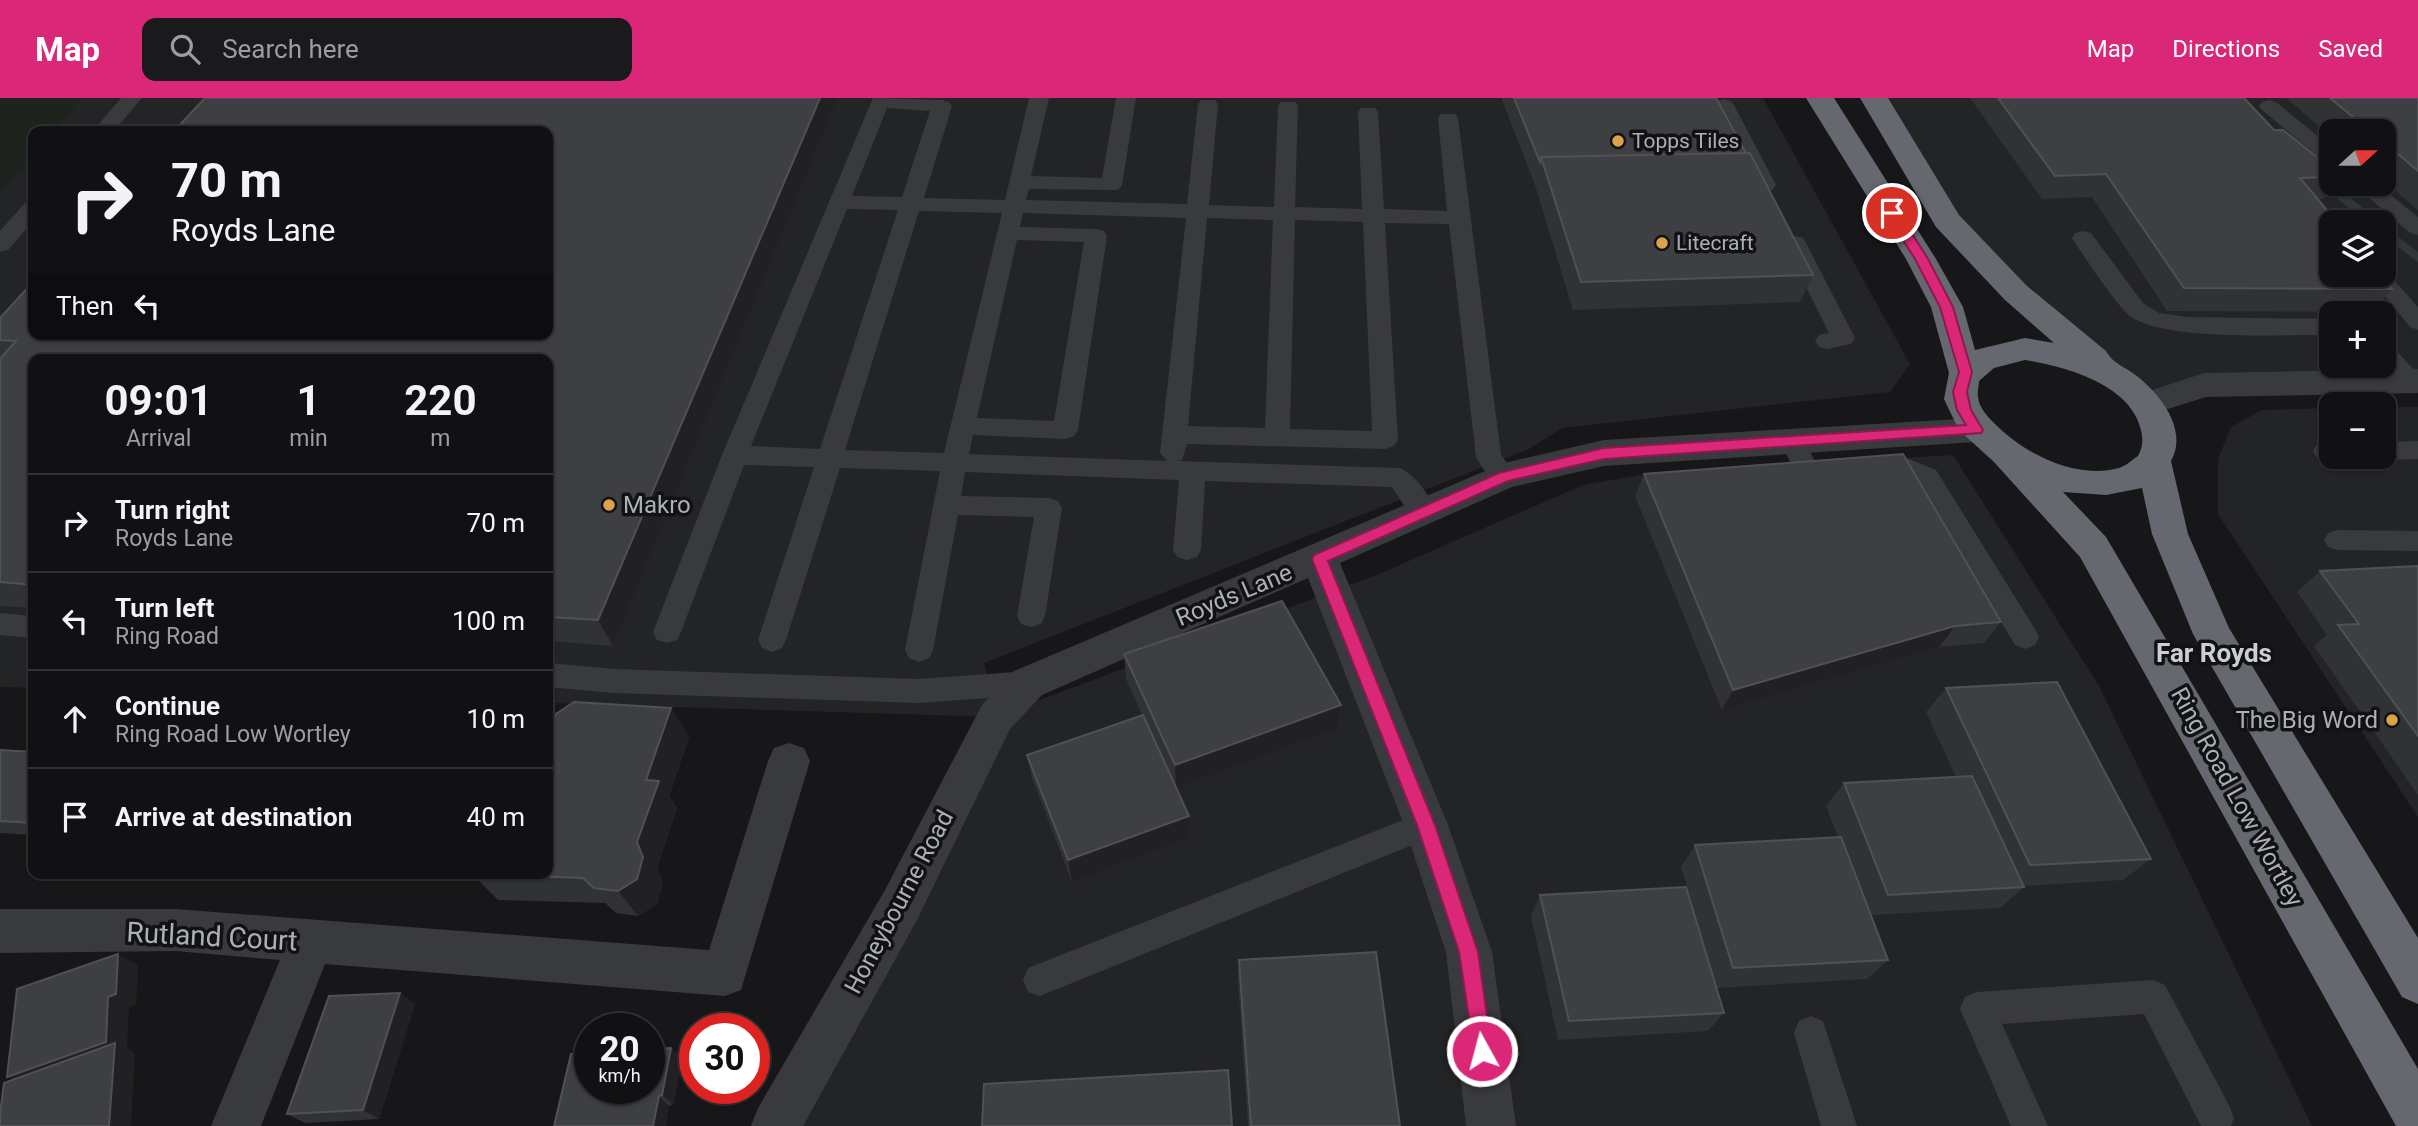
<!DOCTYPE html>
<html lang="en">
<head>
<meta charset="utf-8">
<style>
	body { margin:0; font-family:Roboto,sans-serif; background:#1a1a1c; color:#f1f3f6; height:100vh; display:flex; flex-direction:column; font-size:26px; white-space:nowrap }
	* { box-sizing:border-box; margin:0 }
	p { font-size:23px; color:#9c9da0 }
	.icon { flex:none; width:38px; height:38px; fill:none; stroke:currentColor; stroke-width:2; stroke-linecap:round; stroke-linejoin:round }
	.map { position:relative; flex:1; overflow:hidden }
	.details { position:absolute; left:28px; top:256px; width:525px; height:525px; display:flex; flex-direction:column; background:#111113; border-radius:14px; box-shadow:0 2px 5px #0004,0 0 0 2px #303133 }
	.details>* { flex:none }
	.top-card { position:absolute; left:28px; top:28px; width:525px; height:214px; border-radius:14px; box-shadow:0 2px 5px #0004,0 0 0 2px #303133; background:#111113; color:#f1f3f6; overflow:hidden }
	.needle { width:46px; rotate:69deg }
	.controls { position:absolute; left:2319px; top:21px; display:grid; gap:14px }
	.controls a { display:grid; place-items:center; width:77px; height:77px; border-radius:14px; background:#111113; box-shadow:0 2px 5px #0004,0 0 0 2px #303133; font-size:35px }
	.speed { position:absolute; left:574px; top:915px; display:flex; gap:14px; font-size:35px; font-weight:700; text-align:center }
	.speed>* { display:grid; place-content:center; width:91px; height:91px; border-radius:50%; background:#111113; box-shadow:0 2px 5px #0004,0 0 0 2px #303133; line-height:1 }
	.speed small { font-size:18px; font-weight:400 }
	.speed .limit { border:10px solid #d22; background:#fff; color:#111 }
	.pin { position:absolute; display:grid; place-items:center; width:60px; height:60px; color:#fff; margin:-30px; border:4px solid #fff; border-radius:50%; box-shadow:0 2px 7px #0007 }
	.me { position:absolute; width:77px; margin:-38px; rotate:353deg; stroke-linejoin:round; filter:drop-shadow(0 0 5px #0008) }
	.turn { display:flex; align-items:center; gap:24px; height:147px; padding:0 28px; font-size:32px }
	.turn .icon { width:91px; height:91px; stroke-width:2.5 }
	.turn b { display:block; font-size:49px; line-height:60px }
	.then { display:flex; align-items:center; height:66px; padding:0 28px; background:#0003; gap:14px; font-size:26px }
	.eta { display:flex; justify-content:space-evenly; align-items:center; height:119px; text-align:center }
	.eta b { font-size:42px; font-weight:700; line-height:49px }
	ul { padding:0; list-style:none }
	li { display:flex; align-items:center; gap:21px; height:98px; padding:0 28px; border-top:2px solid #303133 }
	li div { flex:1 }
	li b { display:block; font-size:26px }
	li em { font-style:normal }
	header { display:flex; align-items:center; gap:42px; box-sizing:border-box; height:98px; padding:0 35px; background:#db2777; color:#fff }
	header strong { font-size:33px }
	nav { display:flex; gap:38px; margin-inline-start:auto; font-size:24px }
	.search { width:490px; height:63px; background:#1a1a1c; display:flex; align-items:center; gap:18px; box-sizing:border-box; padding:0 24px; border-radius:14px; color:#9c9da0; font-size:26px }
	.map>svg:first-child { display:block }
	.built { fill:#232426; fill-rule:evenodd }
	.green { fill:#1e231e }
	.lines { fill:none; stroke-linecap:round; stroke-linejoin:round }
	.stream { fill:#2f373b; fill-rule:evenodd }
	.lane { fill:#393a3e; fill-rule:evenodd }
	.street { fill:#393a3e; fill-rule:evenodd }
	.highway { fill:#65686e; fill-rule:evenodd }
	.wall { fill:#303234 }
	.shaded-wall { fill:#212123 }
	.building { fill:#3d3f42; stroke:#4f5154; stroke-width:2 }
	.route { fill:#db2777; stroke:#8e194d; stroke-width:2 }
	.poi-dot { fill:#dda24b; stroke:#121214; stroke-width:2.5 }
	.labels { text-anchor:middle; stroke-width:7; stroke-linejoin:round; paint-order:stroke }
	.far-poi-label { font-size:21px; fill:#abb0b7; stroke:#121214; text-anchor:start }
	.poi-label { font-size:24px; fill:#abb0b7; stroke:#121214; text-anchor:start }
	.street-label { font-size:24px; fill:#abb0b7; stroke:#121214 }
	.neighbourhood-label { font-size:26px; font-weight:bold; fill:#cbced4; stroke:#121214 }
	.near-street-label { font-size:28px; fill:#abb0b7; stroke:#121214 }
</style>
</head>
<body>
<header>
<strong>Map</strong>
<div class="search"><svg class="icon" aria-label="search" viewBox="0 0 24 24"><circle cx="10" cy="10" r="6"/><path d="M15 15l6 6"/></svg>Search here</div>
<nav><a>Map</a><a>Directions</a><a>Saved</a></nav>
</header>
<div class="map">
<svg width="2418" height="1028" viewBox="0 0 2418 1028">
	<rect width="100%" height="100%" fill="#171719"/>
	<path class="built" d="M81,0H1763L1910,266L1890,294L1562,330L1529,351L984,565L996,618L1379,476L1583,387L1658,374L1953,357L2099,588L2312,1028H776L996,619L548,605V261H33V590L0,589V93L33,55V236H548V33H52Z
		M1874,0H2418V283L2204,287L2146,306L1947,122ZM2331,33H2384V86H2331ZM2331,124H2384V177H2331ZM2331,215H2384V268H2331Z
		M2384,309H2418V719L2218,416V361L2231,329L2262,312L2331,310V359H2384Z"/>
	<path class="green" d="M0,0H81L52,33H33V55L0,93Z"/>
	<g class="lines">
		<path class="stream" d="M2315,73L2319,74L2380,124H2367L2311,80V74Z
			M2384,128L2418,154V164L2384,138Z"/>
		<path class="lane" d="M121,0H142L114,33H93Z
			M873,0L942,2L949,4L952,8L924,100L1005,102L1029,0H1049L1031,78L1102,80L1116,0H1136L1122,87L1118,92L1029,91L1026,102L1187,106L1198,6L1201,2H1215L1218,6L1209,107L1274,109L1278,8L1281,4H1295L1298,8L1295,109L1362,111L1358,14L1361,10H1375L1378,14L1384,111L1447,113L1438,20L1441,16H1455L1458,20L1501,357L1517,378L1513,385C1494,391 1485,374 1476,359L1449,126L1385,125L1398,342L1394,348L1385,351L1187,346L1182,362L1177,363L1399,370C1415,375 1429,398 1437,413L1433,420C1412,427 1403,405 1392,389L1205,383L1201,452L1197,459L1187,462L1177,459L1173,452L1179,382L965,374L961,398L1049,400L1058,403L1062,410L1045,518L1041,526L1031,529L1021,526L1017,518L1034,419L958,417L933,552L929,560L919,564L909,560L905,552L940,373L840,370L786,542L782,550L772,554L762,550L758,542L814,369L744,367L681,534L677,542L667,545L657,542L653,534L722,357ZM887,10L930,13L902,99L852,98ZM847,111L898,112L820,351L751,348ZM919,113L1002,115L944,355L845,352ZM1023,115L1186,120L1160,355L1167,363L969,356L973,337L1065,341L1074,338L1078,332L1107,138L1104,133L1096,131L1020,129ZM1207,120L1273,122L1265,330L1188,328ZM1295,122L1363,124L1372,333L1290,331ZM1017,142L1084,144L1054,323L977,320Z
			M1724,1L1731,3L1734,7L1776,87L1772,92H1758L1754,87L1714,7L1717,3Z
			M2269,2L2276,4L2331,49V65L2324,63L2262,12L2259,8L2262,4Z
			M2353,86H2377L2418,119V137L2410,135Z
			M33,103V123L8,152L0,154V133L25,105Z
			M2083,133L2091,135L2143,205L2159,215L2188,219L2331,221V237C2283,236 2165,244 2130,218C2116,207 2083,157 2072,140L2075,135Z
			M1795,138L1803,140L1806,145L1855,240L1851,246L1827,251L1819,249L1815,243L1819,237L1829,235L1784,145L1787,140Z
			M2384,171L2418,209V232L2410,229L2368,177H2384Z
			M2384,246L2392,248L2418,276V290C2401,295 2393,279 2383,268Z
			M1793,334L1802,337L1822,378L1818,385L1809,388L1800,385L1780,343L1784,337Z
			M2418,343V361L2384,362L2375,359H2384V344Z
			M2331,344V359L2340,360L2331,362L2317,360L2313,353L2317,346Z
			M1909,361L1936,372L2035,531L2039,539L2035,547L2025,551L2015,547L1918,386C1900,377 1883,383 1865,378L1861,371L1865,364Z
			M2337,432L2418,433V453L2337,452L2328,449L2324,442L2328,435Z
			M0,515L33,518V540L0,537Z
			M548,565L614,571L919,581L1028,573L1038,576L1043,585L1038,594L1028,597L919,605L614,595L548,589Z
			M1426,713L1437,717L1442,727L1437,737L1040,898L1028,894L1023,882L1028,870Z
			M2153,882L2165,887L2229,1007L2234,1020L2231,1028H2201L2144,916L2002,926L2048,1028H2011L1960,911L1965,899L1977,894Z
			M1811,918L1823,923L1857,1028H1821L1794,935L1799,923Z"/>
		<path class="street" d="M2418,271V295L2206,299L2146,318L2134,314L2129,306L2134,298L2204,275Z
			M1976,320L1988,323L1993,332L1988,341L1976,344L1604,368L1512,389L1340,465L1448,727L1492,854L1516,1028H1466L1446,854L1404,727L1308,480L1042,597L1010,631L917,822L803,1028H751L758,1010L885,792L982,607L1014,573L1504,365L1604,342Z
			M789,645L804,650L810,663L741,892L725,898L325,866L261,1028H211L280,862L175,853L0,855V811H175L709,852L768,663L774,650Z"/>
		<path class="highway" d="M1806,0H1834L1936,161L1963,209L1975,252L2025,240L2054,245L2005,202L1936,129L1860,0H1888L1959,117L2027,188L2106,253C2114,267 2125,268 2138,279C2162,298 2188,333 2171,363L2188,436L2229,530L2418,840V906L2402,899L2193,536L2152,436L2142,390L2106,397L2063,394L2106,439L2418,971V1028H2396L2080,459L1994,364L1960,333L1955,324L1944,301L1949,275L1931,209L1906,161ZM2025,262C2064,268 2131,286 2141,332C2143,341 2143,349 2138,358C2132,362 2126,368 2119,370C2076,382 2025,356 1995,326C1988,319 1979,310 1978,299C1977,294 1979,288 1979,283L1994,270Z"/>
	</g>
	<path class="wall" d="M838,0L613,548L548,543V261H33V510L0,508V220Z
		M1502,0H1716L1813,177L1800,204L1573,212L1535,87L1502,2Z
		M1970,0H2244L2274,32L2331,70V86H2335L2323,101H2318L2392,191L2372,214L2167,213L2092,99L2042,101Z
		M2286,0H2418V112L2384,83V33H2331V38Z
		M1644,376L2001,524L1984,545L1939,549L1722,612L1635,398Z
		M2418,468V697L2314,548L2327,537L2297,494L2320,473Z
		M1124,556L1341,607L1337,631L1176,690L1189,718V740L1072,784L1032,680L1027,657L1142,617L1126,581Z
		M1946,590L2151,761L2123,782L2023,788L2024,789L2000,810L1871,817L1888,862L1867,881L1717,890L1681,769L1695,747L1838,739L1826,708L1844,685L1956,679L1926,614Z
		M671,610L689,639L669,698L677,710L657,770L663,785L657,806L638,818L616,815L605,805L498,802L472,776L548,775Z
		M0,652L33,654V737L0,735Z
		M1540,797L1724,915L1708,933L1558,942L1531,818Z
		M1239,862L1400,1028H1248L1238,882Z
		M415,906L379,1021L305,1025L287,1016Z
		M671,950L682,961L673,1007L554,1028Z"/>
	<path class="shaded-wall" d="M820,0H838L613,548L598,522Z
		M1955,528L1939,549L1722,612L1733,592Z
		M1341,607L1337,631L1176,690L1175,667Z
		M671,610L689,639L669,698L677,710L657,770L663,785L657,806L638,818L618,793L637,744L646,682Z
		M1189,718V740L1072,784L1068,762Z
		M118,856L138,868L136,907L129,910L127,951L135,955L131,1028H109L30,989L7,979L108,899Z
		M400,895L415,906L379,1021L363,1012Z
		M671,950L682,961L673,1007L662,997Z
		M659,998L669,1008L666,1028H653Z"/>
	<path class="building" d="M205,0H820L598,522L548,519V261H33V487L0,484V261L16,243L0,242V220L33,184V236H548V33H174Z
		M1514,0H1716L1746,55L1541,59L1540,64Z
		M1998,0H2244L2274,32H2283L2331,70V79L2300,80L2337,124H2331V177H2381L2392,191L2184,190L2106,76L2055,78Z
		M2330,0H2418V73L2384,44V33H2370Z
		M1750,55L1813,177L1581,184L1541,59Z
		M1903,356L2001,524L1955,528L1733,592L1644,376Z
		M2418,468V638L2338,527L2359,526L2320,473Z
		M1282,503L1341,607L1175,667L1124,556Z
		M2057,584L2151,761L2030,767L1946,590Z
		M574,604L671,610L646,682L659,683L637,744L643,759L637,781L618,793L594,790L583,780L472,776L548,775V638L556,616Z
		M1143,617L1189,718L1068,762L1027,657Z
		M0,652L33,654V725L0,723Z
		M1972,678L2024,789L1888,797L1844,685Z
		M1841,739L1888,862L1733,870L1695,747Z
		M1686,789L1724,915L1569,923L1540,797Z
		M1376,854L1400,1028H1251L1239,862Z
		M118,856L116,896L108,899L106,944L7,979L17,891Z
		M400,895L363,1012L287,1016L329,898Z
		M115,945L109,1028H0V1016L4,985Z
		M671,950L662,997L659,998L653,1028H554L571,956L590,955V990H649V951Z
		M1228,972L1232,1028H982L984,986Z"/>
	<path class="route" d="M1892,111L1897,112L1928,161L1953,209L1972,274L1967,294L1971,312L1983,332L1981,335L1604,361L1508,383L1328,463L1435,727L1478,854L1492,953L1489,960L1482,963L1475,960L1459,854L1417,727L1312,461L1314,457L1499,375L1604,350L1966,327L1957,312L1953,294L1959,274L1940,209L1915,161L1886,115Z"/>
	<g class="poi-dot">
		<circle cx="1618" cy="43" r="7"/>
		<circle cx="1662" cy="145" r="7"/>
		<circle cx="609" cy="407" r="7"/>
		<circle cx="2392" cy="622" r="7"/>
	</g>
	<g class="labels">
		<g class="far-poi-label">
			<text x="1632" y="50">Topps Tiles</text>
			<text x="1676" y="152">Litecraft</text>
		</g>
		<g class="poi-label">
			<text x="623" y="415">Makro</text>
			<text x="2378" y="630" text-anchor="end">The Big Word</text>
		</g>
		<g class="street-label">
			<text transform="translate(1234 497) rotate(-23)" y="8">Royds Lane</text>
			<text transform="translate(2237 699) rotate(61)" y="8">Ring Road Low Wortley</text>
			<text transform="translate(899 804) rotate(-62)" y="8">Honeybourne Road</text>
		</g>
		<g class="neighbourhood-label">
			<text x="2214" y="564">Far Royds</text>
		</g>
		<g class="near-street-label">
			<text transform="translate(212 838) rotate(3)" y="10">Rutland Court</text>
		</g>
	</g>
</svg>
<div class="controls">
<a><svg class="needle" viewBox="-14 -14 28 28"><path d="M0-13l5 13h-10z" fill="#e53935"/><path d="M0 13l5-13h-10z" fill="#9c9da0"/></svg></a>
<a><svg class="icon" aria-label="layers" viewBox="0 0 24 24"><path d="M12 4l9 5-9 5-9-5zM3 14l9 5 9-5"/></svg></a>
<a>+</a>
<a>−</a>
</div>
<div class="speed"><div>20<small>km/h</small></div><div class="limit">30</div></div>
<div class="pin" style="left:1892px;top:115px;background:#d93025"><svg class="icon" aria-label="arrive" viewBox="0 0 24 24"><path d="M6 21V4h12l-3 4 3 4H6"/></svg></div>
<svg class="me" style="left:1482px;top:953px" viewBox="-20 -20 40 40"><circle r="17" fill="#db2777" stroke="#fff" stroke-width="3"/><path d="M0-11L8 9 0 5-8 9z" fill="#fff"/></svg>
<div class="top-card">
<div class="turn"><svg class="icon" aria-label="right" viewBox="0 0 24 24"><path d="M7 20v-9h11M14 6l5 5-5 5"/></svg><div><b>70 m</b>Royds Lane</div></div>
<div class="then">Then<svg class="icon" aria-label="left" viewBox="0 0 24 24"><path d="M17 20v-9H6M10 6l-5 5 5 5"/></svg></div>
</div>
<section class="details">
<div class="eta">
<div><b>09:01</b><p>Arrival</p></div>
<div><b>1</b><p>min</p></div>
<div><b>220</b><p>m</p></div>
</div>
<ul>
<li><svg class="icon" aria-label="right" viewBox="0 0 24 24"><path d="M7 20v-9h11M14 6l5 5-5 5"/></svg><div><b>Turn right</b><p>Royds Lane</p></div><em>70 m</em></li>
<li><svg class="icon" aria-label="left" viewBox="0 0 24 24"><path d="M17 20v-9H6M10 6l-5 5 5 5"/></svg><div><b>Turn left</b><p>Ring Road</p></div><em>100 m</em></li>
<li><svg class="icon" aria-label="ahead" viewBox="0 0 24 24"><path d="M12 20V5M6 11l6-6 6 6"/></svg><div><b>Continue</b><p>Ring Road Low Wortley</p></div><em>10 m</em></li>
<li><svg class="icon" aria-label="arrive" viewBox="0 0 24 24"><path d="M6 21V4h12l-3 4 3 4H6"/></svg><div><b>Arrive at destination</b></div><em>40 m</em></li>
</ul>
</section>
</div>
</body>
</html>
